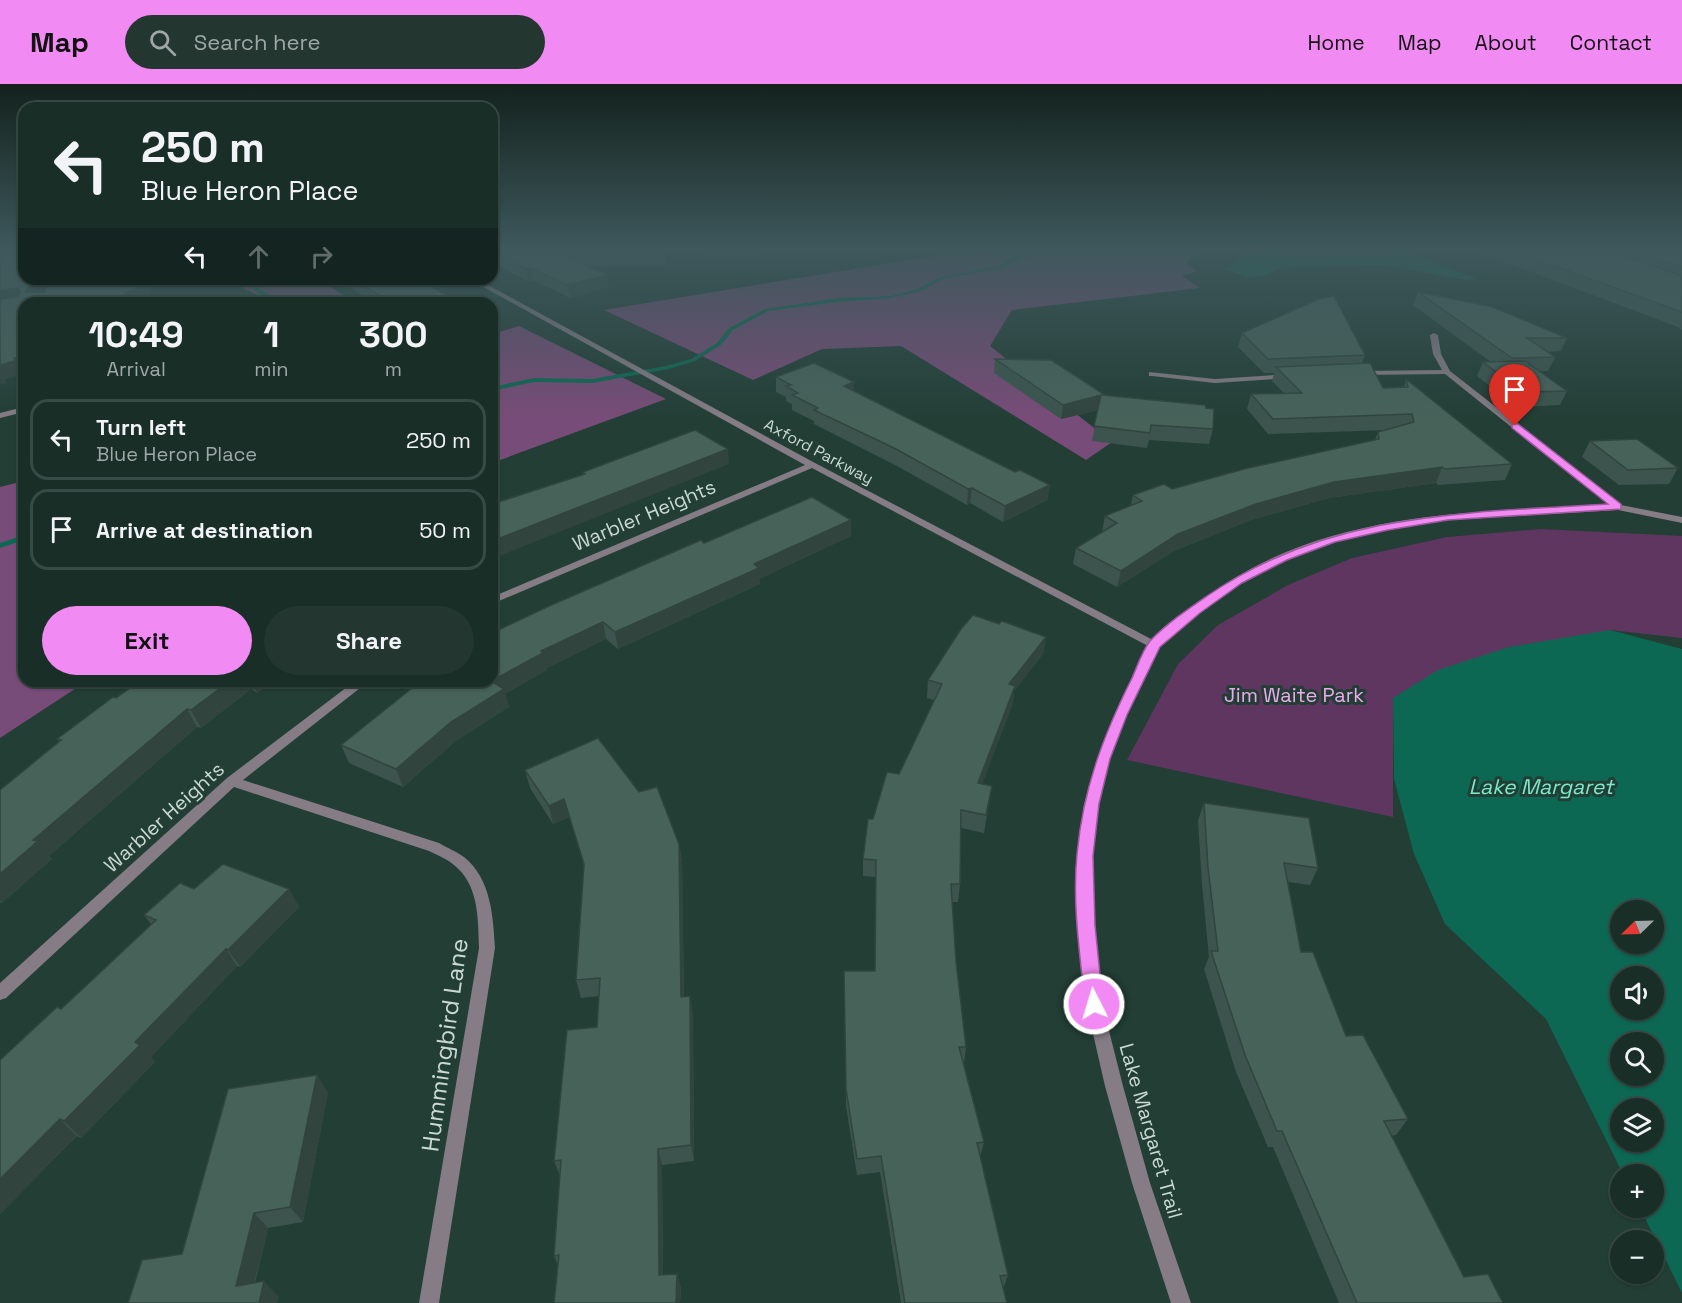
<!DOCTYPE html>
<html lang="en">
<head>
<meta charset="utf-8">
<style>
	body { margin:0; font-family:"Space Grotesk",sans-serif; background:#233630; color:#f1f3f6; height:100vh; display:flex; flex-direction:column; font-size:22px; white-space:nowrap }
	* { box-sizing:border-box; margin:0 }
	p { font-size:20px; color:#9fa8a8 }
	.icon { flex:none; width:33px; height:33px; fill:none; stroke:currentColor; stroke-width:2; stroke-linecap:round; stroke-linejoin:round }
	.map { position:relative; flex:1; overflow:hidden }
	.drawer { position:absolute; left:18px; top:213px; width:480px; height:390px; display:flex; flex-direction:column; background:#1a2e28; border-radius:18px; box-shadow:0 2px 4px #0004,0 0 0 2px #384a45 }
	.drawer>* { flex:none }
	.top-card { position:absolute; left:18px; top:18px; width:480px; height:183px; border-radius:18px; box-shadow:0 2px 4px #0004,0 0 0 2px #384a45; background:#1a2e28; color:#f1f3f6; overflow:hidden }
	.needle { width:39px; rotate:247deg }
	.controls { position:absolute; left:1610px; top:816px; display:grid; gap:12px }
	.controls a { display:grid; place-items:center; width:54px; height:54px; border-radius:50%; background:#1a2e28; box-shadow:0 2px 4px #0004,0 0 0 2px #384a45; font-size:30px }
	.pin { position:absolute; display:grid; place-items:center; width:51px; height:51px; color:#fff; margin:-62px -26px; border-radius:50% 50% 50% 0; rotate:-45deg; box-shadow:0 0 6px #0007 }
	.pin .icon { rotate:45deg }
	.me { position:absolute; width:66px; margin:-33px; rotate:355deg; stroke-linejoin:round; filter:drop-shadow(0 0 4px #0008) }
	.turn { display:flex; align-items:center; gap:21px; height:126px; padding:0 24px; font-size:27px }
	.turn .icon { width:78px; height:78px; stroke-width:2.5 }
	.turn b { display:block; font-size:42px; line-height:51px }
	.lanes { display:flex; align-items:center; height:57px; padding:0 24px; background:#0003; justify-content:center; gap:30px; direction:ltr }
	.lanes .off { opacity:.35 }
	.eta { display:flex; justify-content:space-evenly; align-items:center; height:102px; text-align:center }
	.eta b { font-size:36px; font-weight:800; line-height:42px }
	.action { display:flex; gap:12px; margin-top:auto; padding:12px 24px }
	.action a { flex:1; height:69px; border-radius:36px; background:#f28af3; color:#111; font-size:24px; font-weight:800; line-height:69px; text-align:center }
	.action a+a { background:#233630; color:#f1f3f6 }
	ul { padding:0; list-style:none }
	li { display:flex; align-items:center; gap:18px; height:81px; margin:0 12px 9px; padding:0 12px; border:3px solid #384a45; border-radius:18px }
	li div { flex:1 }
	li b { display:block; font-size:22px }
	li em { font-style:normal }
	header { display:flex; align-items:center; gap:36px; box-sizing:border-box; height:84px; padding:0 30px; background:#f28af3; color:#111 }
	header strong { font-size:28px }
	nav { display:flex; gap:33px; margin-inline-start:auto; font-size:21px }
	.search { width:420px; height:54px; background:#233630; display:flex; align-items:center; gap:15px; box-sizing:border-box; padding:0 21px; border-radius:33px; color:#9fa8a8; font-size:22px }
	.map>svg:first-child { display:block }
	.green { fill:#5e365f }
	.forest { fill:#784c78 }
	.water { fill:#0d6853; fill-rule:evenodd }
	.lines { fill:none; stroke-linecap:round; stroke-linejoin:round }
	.stream { fill:#0d6853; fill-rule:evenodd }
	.street { fill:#857c85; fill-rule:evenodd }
	.wall { fill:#3c544d }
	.shaded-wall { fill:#31453e }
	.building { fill:#466259; stroke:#31453e; stroke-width:1.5; fill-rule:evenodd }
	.route { fill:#f28af3; stroke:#9d5a9e; stroke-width:1.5 }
	.labels { text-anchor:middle; stroke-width:6; stroke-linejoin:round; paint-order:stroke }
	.far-street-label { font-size:16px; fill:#cad9d4; stroke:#223e35 }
	.street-label { font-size:20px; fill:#cad9d4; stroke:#223e35 }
	.park-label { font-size:20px; fill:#edaaec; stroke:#223e35 }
	.water-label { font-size:21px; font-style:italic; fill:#79ebca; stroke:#223e35 }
	.near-street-label { font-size:24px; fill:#cad9d4; stroke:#223e35 }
</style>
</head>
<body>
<header>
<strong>Map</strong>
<div class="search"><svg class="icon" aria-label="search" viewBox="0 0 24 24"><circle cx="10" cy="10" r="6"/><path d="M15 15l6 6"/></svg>Search here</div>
<nav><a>Home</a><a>Map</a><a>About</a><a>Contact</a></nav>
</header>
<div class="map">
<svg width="1682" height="1219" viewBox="0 0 1682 1219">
	<rect width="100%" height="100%" fill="#223e35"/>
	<path class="green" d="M1541,445L1682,452V554L1610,546L1393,614V733L1127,676L1178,580L1218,541L1288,501L1352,474L1447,453Z"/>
	<path class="forest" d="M969,166H1199L1186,179L1197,187L1182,192L1200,204L1012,226L990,262L1112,358L1086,376L901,262L822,265L753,296L604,226Z
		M223,195H319L355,219H275Z
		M519,242L666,315L492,379V250Z
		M24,397V597H87L0,654V403Z"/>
	<path class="water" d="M1248,166H1401L1478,195L1466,196L1386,181L1296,182L1278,185L1264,192L1246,193L1225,185L1246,171Z
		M1610,546L1682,565V1209L1640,1124H1653V1090H1623L1546,935L1445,840L1414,770L1394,695L1393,614L1438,586L1509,563ZM1620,826H1653V860H1620ZM1620,892H1653V926H1620ZM1620,958H1653V992H1620ZM1620,1024H1653V1058H1620Z"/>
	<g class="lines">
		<path class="stream" d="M1035,166H1041L1001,184L943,195L921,207L891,214L838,218L768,227L733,246L721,261L695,277L669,285L592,299L534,298L492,307V303L534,294L592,295L666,282L691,275L717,259L729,244L765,225L838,214L891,212L917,205L940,193L998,182L1017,172Z
			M243,195H248L257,203L283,219C268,219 252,205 243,195Z
			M24,451V456L0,464V459Z"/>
		<path class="street" d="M469,195H477L815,379L1153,556C1179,534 1204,513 1233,495C1345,426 1482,428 1609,421L1445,290L1361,291L1357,289L1361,287L1442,286L1433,270L1430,251L1434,249L1438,251L1441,270L1450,287L1621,421L1682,433V439L1618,426L1448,436L1388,445L1335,457L1287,475L1241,499L1199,528L1159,563L1127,631L1109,675L1098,720L1092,772L1095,841L1102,919L1123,1002L1150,1099L1191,1219H1171L1132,1099L1105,1002L1086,919L1079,841L1078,772L1084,720L1097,675L1115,631L1148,562L812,384L492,520V513L805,381Z
			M1149,288L1215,295L1289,290L1293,292L1289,294L1215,299L1152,292H1149Z
			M24,323V328L0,334V329Z
			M355,597H369L243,696L439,759C447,764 456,767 464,773C491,795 493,831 495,864L439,1219H419L479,864C478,834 479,801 454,781C447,775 437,771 429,767L234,703L6,914L0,916V899L227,694Z"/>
	</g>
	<path class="wall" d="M492,166L665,170L666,182H588L609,203L570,214L533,196L528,197L492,178Z
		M700,166H786L709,177Z
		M1473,166H1682V246L1678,243Z
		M336,195H418L459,219H375Z
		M1418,208L1567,254L1561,267L1547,268L1555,273L1548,287H1539L1567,307L1560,321L1521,323L1515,318H1510L1477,292L1483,278H1491L1413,221Z
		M1242,249L1365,271L1362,280L1383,304L1404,303L1406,295L1512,380L1505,396L1438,401L1436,399L1329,414L1251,436L1174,467L1117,503L1073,480L1076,464L1102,448L1105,432L1131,421L1133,411L1172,405L1375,356L1378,348L1388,346L1268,350L1247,325L1251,310L1284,309L1272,297L1274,289H1264L1238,263Z
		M995,275L1105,312L1213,345L1209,360L1149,356L1147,364L1092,357L1098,326L1061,335L994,289Z
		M776,293L853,307L1015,388L1050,401L1047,416L1003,438L970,419L967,421L895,381L814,340V337L792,326V320L786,317V313L776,308Z
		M1590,357L1678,384L1669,400L1619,401L1582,373Z
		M851,436V452L759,495L760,500L618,565L606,555L547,584V586L505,610L509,623L457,656L403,703L349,679L341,661L704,459Z
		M999,540L1046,553L1043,570L1014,607L1013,619L982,700L992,702L984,749L961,744L960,800L958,818H952L956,877L966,963L964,980L984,1058L980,1074L1008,1191L1003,1205L1007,1219H901L880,1088L857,1091L846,1022L844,887H875L876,793L863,792V775L873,735L899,690L934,616L927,614L928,596Z
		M140,597H274L257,609L251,605L201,644L197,643L49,772L52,775L2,819L0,818V706L59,658L57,655Z
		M525,686L639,708L679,760L682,778L684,913L693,929L694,1077L662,1081L663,1191L677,1190L681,1204L680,1219H554L558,1181L554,1172L560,1092L554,1077L597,943L599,912L581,914L576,896L584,782L569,733L553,740L530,704Z
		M1204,719L1318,784L1310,801L1288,798L1301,868L1346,952L1408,1035L1396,1051L1391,1052L1464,1193L1503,1219H1339L1273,1063H1268L1236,988L1204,885L1209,873L1202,801L1198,736Z
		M289,805L299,823L240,883L237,882L151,973L155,978L81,1054L77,1052L0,1130L61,925L151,840L144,831Z
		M328,1008L303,1138L268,1144L255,1199L278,1212L277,1219H128L182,1170Z"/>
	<path class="shaded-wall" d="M708,166H786L709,177Z
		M530,184L533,196L528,197L526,185Z
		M607,191L609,203L570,214L567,201Z
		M145,195H151L150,213L138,219H106Z
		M41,200L47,213L26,208L27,204Z
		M17,204L24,217L0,221V207Z
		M24,272V287L21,288L14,274Z
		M15,277L23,291L5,295L7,299L0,301V281Z
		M854,298L853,312L844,302Z
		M1101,311L1099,326L1061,335L1063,321Z
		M728,365L729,380L492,475V457Z
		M1442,383L1436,399L1329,414L1251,436L1174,467L1117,503L1121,487L1178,450L1256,420L1334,398Z
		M1050,401L1047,416L1003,438L1005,422Z
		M972,404L970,419L967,421L968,405Z
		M851,436V452L759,495L760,500L618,565L615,548L754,480Z
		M603,538L606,555L547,584V586L505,610L509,623L457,656L403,703L396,685L491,597L541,567Z
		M1046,553L1043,570L1014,607L1013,619L976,717L978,699L1009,600Z
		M230,597H246L251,605L201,644L191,626Z
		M251,597H274L257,609Z
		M187,625L197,643L49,772L52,775L2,819L0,816V790L33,756Z
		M564,715L569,733L553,740L549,722Z
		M679,760L682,778L684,930L681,913Z
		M289,805L299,823L240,883L228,866Z
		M226,865L237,882L151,973L155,978L81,1054L64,1037L135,958Z
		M690,912L693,929L694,1077L691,1061Z
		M317,991L328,1008L303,1138L290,1123Z
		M60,1035L77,1052L0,1130V1095Z
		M658,1065L662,1081L663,1206L659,1191Z
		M254,1129L268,1144L250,1216L236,1202Z
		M677,1190L681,1204L680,1219H676Z
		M264,1197L278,1212L277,1219H259Z"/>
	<path class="building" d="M0,166H24V195H145L144,201L106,219H24V272L14,274L15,277L0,281V215L18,213L20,206L17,204L0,207ZM41,200L46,204L44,208H26L27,204Z
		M492,166H657L665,170L562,169L607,191L567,201L530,184L526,185L492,167Z
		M1510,166H1606L1682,192V228Z
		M1628,166H1682V184Z
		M353,195H418L459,219H392Z
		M1418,208L1493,223L1567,254H1527L1555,273L1512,274Z
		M1334,212L1365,271L1268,275L1242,249L1319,215Z
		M995,275L1051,276L1105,311H1102L1205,321L1206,324L1214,325L1213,345L1151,341L1150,349L1094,342L1101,311L1063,321Z
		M1525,277L1567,307L1528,308L1522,303H1516L1483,278Z
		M814,279L854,298L844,302L1015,388L1020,386L1050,401L1005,422L972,404L968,405L896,365L814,326L818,324L792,311L798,309L786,302L791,301L776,293Z
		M1370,279L1383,304L1408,303L1406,295L1512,380L1445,385L1442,383L1334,398L1256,420L1178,450L1121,487L1076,464L1117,439L1105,432L1142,417L1133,411L1164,400L1172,405L1244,385L1379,355L1378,348L1414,338L1412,330L1273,335L1251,310L1302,309L1276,283Z
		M695,346L728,365L492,457V420L585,390L583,388Z
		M1637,355L1678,384L1628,386L1590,357Z
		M812,413L851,436L754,480L759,484L615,548L603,538L541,567L543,569L491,597L504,605L451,638L396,685L341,661L421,597H492V549L549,522L701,456L704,459Z
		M973,531L999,540L1002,537L1046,553L1009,600L1015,602L978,699L992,702L986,731L961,726L960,800H951L956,877L966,963H959L984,1058L977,1059L1008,1191L1000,1192L1007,1219H905L881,1072L857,1075L846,1005L844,887H875L876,776L863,775L868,735H873L887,688L899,690L942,600L928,596L961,545Z
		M140,597H230L191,626L187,625L33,756L38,757L0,790V706L61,656L57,655L113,613L116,614Z
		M598,654L639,708L657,703L679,760L681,913L690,912L691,1061L658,1065L659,1191L677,1190L676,1219H554L559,1171L554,1172L561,1076L554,1077L567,946L597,943L600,894L576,896L584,780L564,715L549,722L525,686Z
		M1204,719L1309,734L1318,784L1284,779L1301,868H1313L1346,952L1363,951L1408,1035L1384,1037L1464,1193L1488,1190L1503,1219H1357L1282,1047H1277L1245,971L1211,867H1218L1208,784Z
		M223,780L289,805L228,866L226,865L135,958L140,961L64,1037L60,1035L0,1095V976L57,923L61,925L156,836L144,831L180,799L194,805Z
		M317,991L290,1123L254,1129L236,1202L264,1197L259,1219H128L142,1176L182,1170L228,1005Z"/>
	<linearGradient id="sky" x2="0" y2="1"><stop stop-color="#13221d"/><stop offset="0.49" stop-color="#3e585c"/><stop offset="1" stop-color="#3e585c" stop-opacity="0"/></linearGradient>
	<rect width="1682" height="336" fill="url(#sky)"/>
	<path class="route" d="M1512,340H1518L1621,420V425L1448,436L1388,446L1335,458L1287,476L1242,499L1200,529L1160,563L1127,631L1110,675L1099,720L1093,772L1095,841L1103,920L1100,925L1094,928L1087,925L1085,920C1080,871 1072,819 1077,770C1083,705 1103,652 1132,594C1137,583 1142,567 1150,557C1166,540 1188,525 1207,512C1329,428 1465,429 1608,420L1512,344Z"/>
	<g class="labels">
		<g class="far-street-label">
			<text transform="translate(819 367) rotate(28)" y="6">Axford Parkway</text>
		</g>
		<g class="street-label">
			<text transform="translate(644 431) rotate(-23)" y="7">Warbler Heights</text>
			<text transform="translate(164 733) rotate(-42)" y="7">Warbler Heights</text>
			<text transform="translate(1151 1047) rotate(74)" y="7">Lake Margaret Trail</text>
		</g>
		<g class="park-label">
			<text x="1294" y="618">Jim Waite Park</text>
		</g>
		<g class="water-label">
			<text x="1541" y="710">Lake Margaret</text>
		</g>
		<g class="near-street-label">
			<text transform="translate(445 961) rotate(-82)" y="8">Hummingbird Lane</text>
		</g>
	</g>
</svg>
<div class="controls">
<a><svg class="needle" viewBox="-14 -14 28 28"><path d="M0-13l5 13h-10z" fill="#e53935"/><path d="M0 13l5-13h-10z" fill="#9fa8a8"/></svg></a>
<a><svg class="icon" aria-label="sound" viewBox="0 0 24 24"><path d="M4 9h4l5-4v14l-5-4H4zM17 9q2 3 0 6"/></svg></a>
<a><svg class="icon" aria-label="search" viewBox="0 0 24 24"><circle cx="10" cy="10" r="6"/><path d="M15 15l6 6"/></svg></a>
<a><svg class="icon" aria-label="layers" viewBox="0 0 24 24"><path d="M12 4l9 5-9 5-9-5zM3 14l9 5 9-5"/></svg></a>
<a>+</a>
<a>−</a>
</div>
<div class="pin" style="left:1515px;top:342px;background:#d93025"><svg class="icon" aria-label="arrive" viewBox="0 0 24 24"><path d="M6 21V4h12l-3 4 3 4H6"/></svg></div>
<svg class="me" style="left:1094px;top:920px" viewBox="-20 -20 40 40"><circle r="17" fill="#f28af3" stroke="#fff" stroke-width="3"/><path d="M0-11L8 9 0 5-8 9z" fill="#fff"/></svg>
<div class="top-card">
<div class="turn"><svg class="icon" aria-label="left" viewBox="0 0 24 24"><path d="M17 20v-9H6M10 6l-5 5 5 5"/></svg><div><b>250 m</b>Blue Heron Place</div></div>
<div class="lanes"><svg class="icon" aria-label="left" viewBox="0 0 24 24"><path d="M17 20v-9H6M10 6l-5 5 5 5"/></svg><svg class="icon off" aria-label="ahead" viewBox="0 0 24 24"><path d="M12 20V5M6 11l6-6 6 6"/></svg><svg class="icon off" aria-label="right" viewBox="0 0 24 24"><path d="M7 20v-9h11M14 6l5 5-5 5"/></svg></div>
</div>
<section class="drawer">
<div class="eta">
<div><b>10:49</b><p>Arrival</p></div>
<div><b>1</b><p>min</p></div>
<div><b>300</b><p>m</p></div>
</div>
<ul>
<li><svg class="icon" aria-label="left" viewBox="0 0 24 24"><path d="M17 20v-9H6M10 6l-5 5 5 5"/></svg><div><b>Turn left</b><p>Blue Heron Place</p></div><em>250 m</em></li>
<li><svg class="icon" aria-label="arrive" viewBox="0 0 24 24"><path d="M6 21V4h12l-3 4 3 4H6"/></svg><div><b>Arrive at destination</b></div><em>50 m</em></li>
</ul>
<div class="action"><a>Exit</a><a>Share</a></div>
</section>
</div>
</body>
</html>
